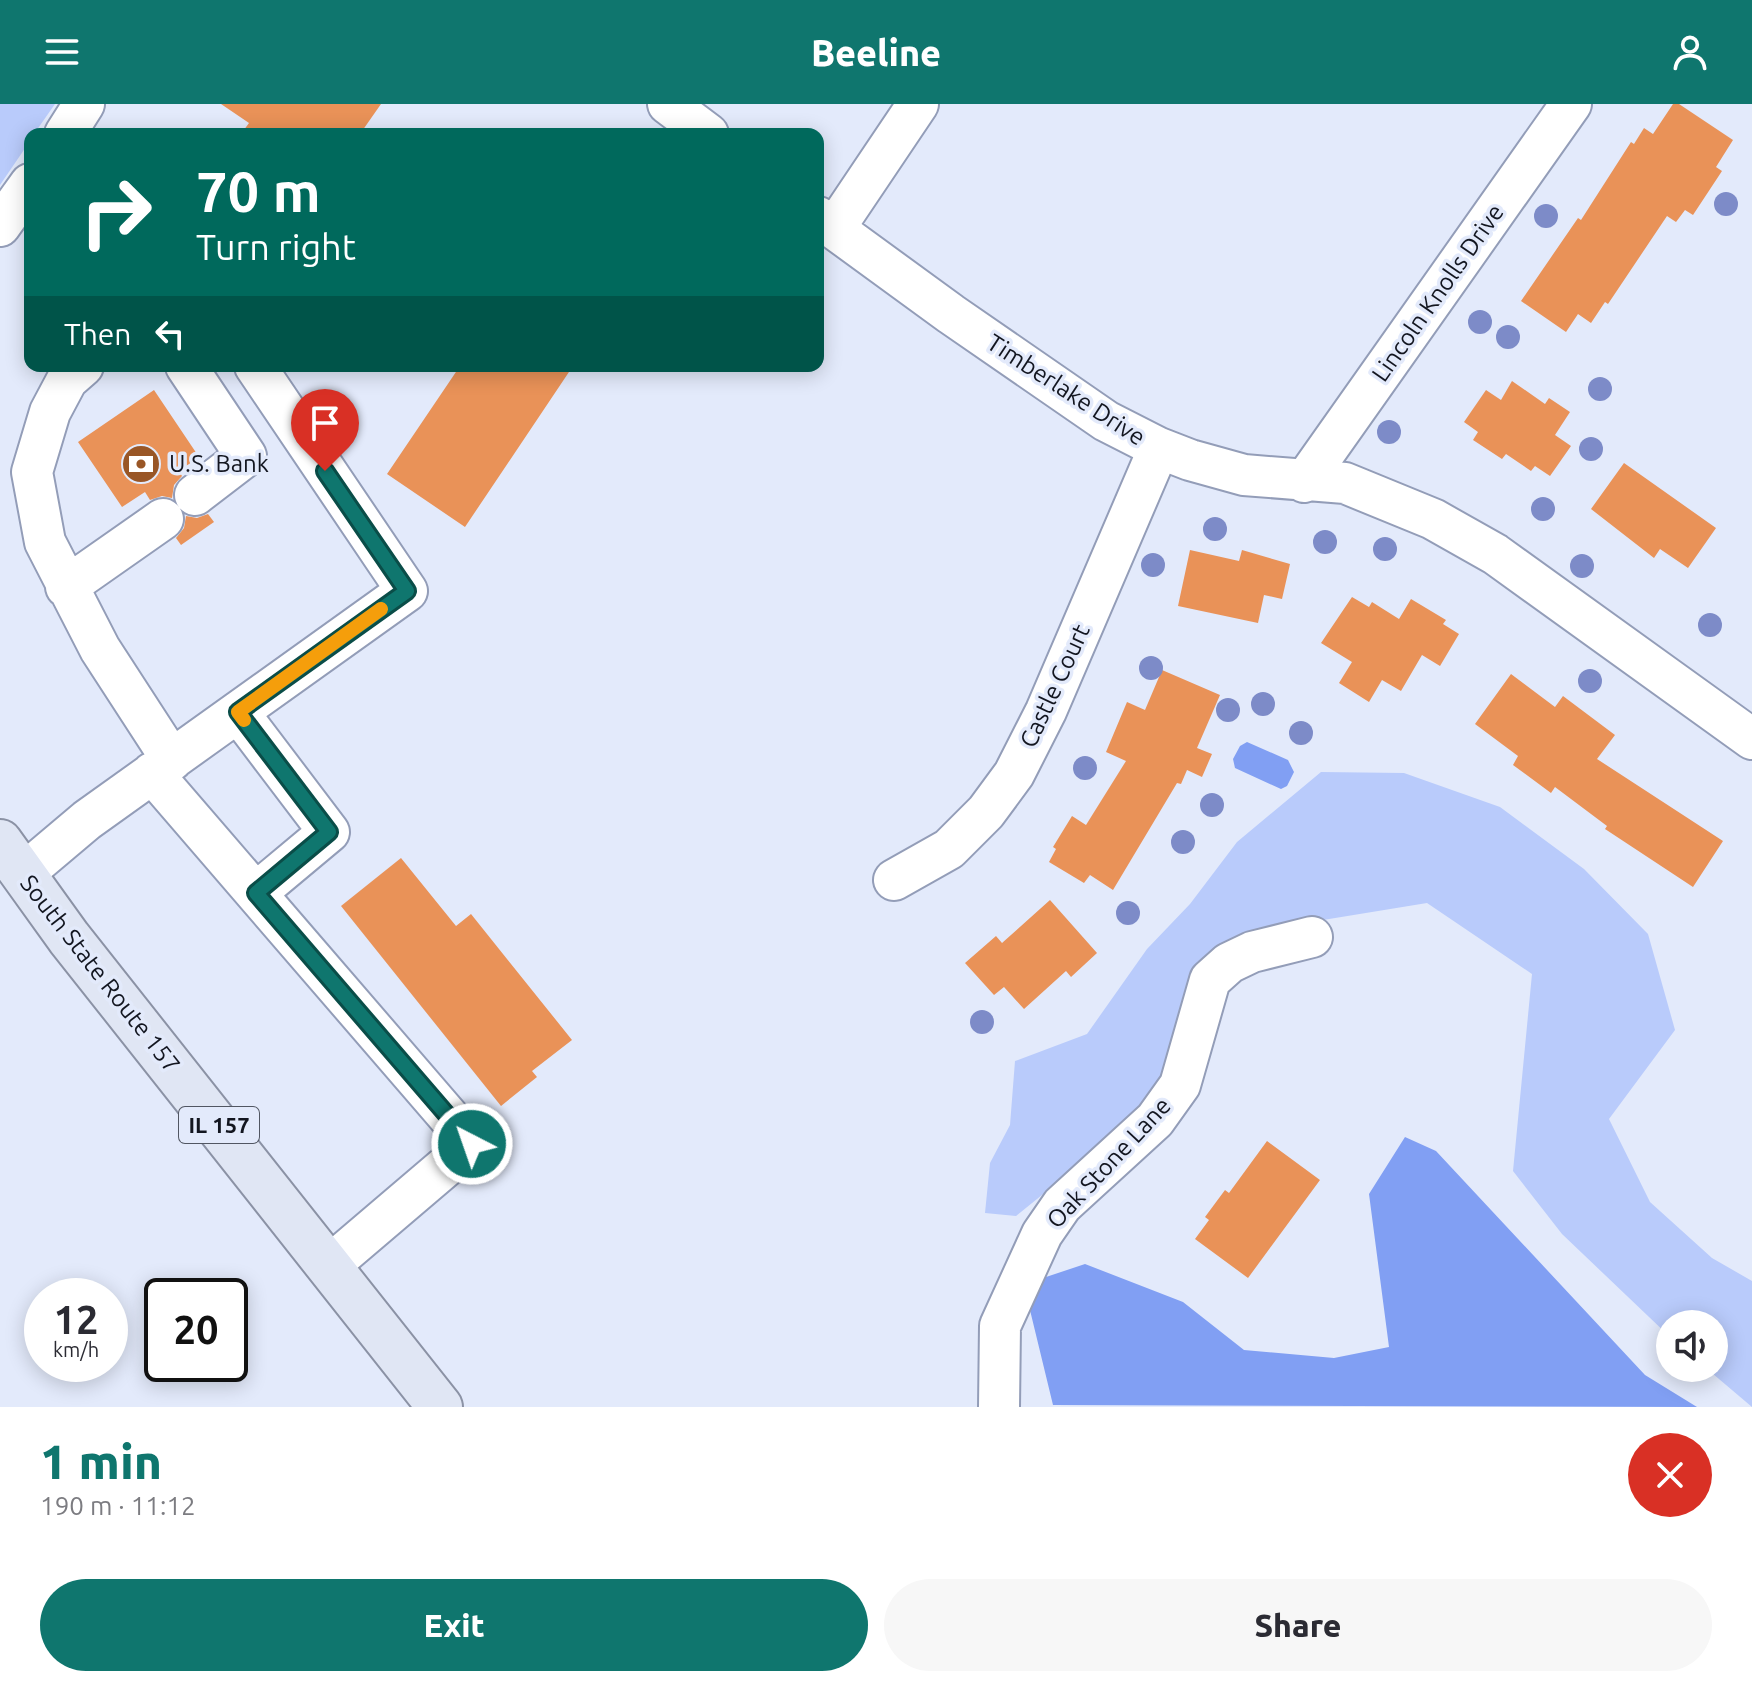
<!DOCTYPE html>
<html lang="en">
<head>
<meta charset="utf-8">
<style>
	body { margin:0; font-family:Ubuntu,sans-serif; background:#f7f7f7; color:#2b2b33; height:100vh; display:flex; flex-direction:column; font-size:30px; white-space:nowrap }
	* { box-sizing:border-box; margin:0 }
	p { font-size:26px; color:#7c7c81 }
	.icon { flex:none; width:44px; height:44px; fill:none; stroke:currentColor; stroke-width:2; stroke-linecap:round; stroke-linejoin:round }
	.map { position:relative; height:1303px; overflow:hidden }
	.details { display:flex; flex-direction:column; background:#fff; flex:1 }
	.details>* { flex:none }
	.hud { position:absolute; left:24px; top:24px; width:800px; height:244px; border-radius:16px; box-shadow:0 4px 20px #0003; background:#00695c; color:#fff; overflow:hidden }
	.buttons { position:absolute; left:1656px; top:1206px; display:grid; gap:16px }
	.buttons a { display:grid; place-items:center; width:72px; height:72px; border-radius:50%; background:#fff; box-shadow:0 4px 20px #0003; font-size:40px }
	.speed { position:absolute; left:24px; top:1174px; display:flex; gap:16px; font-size:40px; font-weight:700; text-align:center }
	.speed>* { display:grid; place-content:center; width:104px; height:104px; border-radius:50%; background:#fff; box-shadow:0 4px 20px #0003; line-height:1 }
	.speed small { font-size:20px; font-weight:400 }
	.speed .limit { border:4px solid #111; border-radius:12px; background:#fff; color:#111 }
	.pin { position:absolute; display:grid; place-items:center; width:68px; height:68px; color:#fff; margin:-82px -34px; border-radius:50% 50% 50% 0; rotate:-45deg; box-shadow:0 0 8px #0007 }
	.pin .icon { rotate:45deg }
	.me { position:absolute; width:88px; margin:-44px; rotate:319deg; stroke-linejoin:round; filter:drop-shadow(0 0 6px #0008) }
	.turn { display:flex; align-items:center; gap:28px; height:168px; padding:0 40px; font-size:36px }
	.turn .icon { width:104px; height:104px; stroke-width:2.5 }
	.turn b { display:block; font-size:56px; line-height:68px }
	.then { display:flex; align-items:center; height:76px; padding:0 40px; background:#0003; gap:16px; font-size:30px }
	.round { display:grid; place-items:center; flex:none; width:84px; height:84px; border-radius:42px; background:#f7f7f7 }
	.overview { display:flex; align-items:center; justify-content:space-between; height:136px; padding:0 40px }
	h1 { font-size:48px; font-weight:800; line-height:60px; color:#0f766e }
	.action { display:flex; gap:16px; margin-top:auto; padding:16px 40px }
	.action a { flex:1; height:92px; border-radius:48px; background:#0f766e; color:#fff; font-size:32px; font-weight:800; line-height:92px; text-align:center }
	.action a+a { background:#f7f7f7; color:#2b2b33 }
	header { display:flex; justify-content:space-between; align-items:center; height:104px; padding:0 40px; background:#0f766e; color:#fff; font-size:36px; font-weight:800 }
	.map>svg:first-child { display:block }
	.green { fill:#b9cbfb }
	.water { fill:#819ff3 }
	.building { fill:#e99258 }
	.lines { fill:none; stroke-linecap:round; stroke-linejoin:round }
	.minor-casing { stroke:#939db8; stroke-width:44 }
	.major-casing { stroke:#8b92a5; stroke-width:48 }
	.minor { stroke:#fff; stroke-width:40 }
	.major { stroke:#e0e6f4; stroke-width:44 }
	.tree { fill:#7d8bc8 }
	.route-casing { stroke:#0a4d48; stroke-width:20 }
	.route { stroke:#0f766e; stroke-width:14 }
	.slow { stroke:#f59e0b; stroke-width:14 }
	.labels { text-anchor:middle; stroke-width:7; stroke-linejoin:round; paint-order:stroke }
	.shield { fill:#e3eafb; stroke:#515662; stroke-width:2 }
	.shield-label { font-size:22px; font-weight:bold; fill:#131620 }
	.street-label { font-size:24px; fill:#131620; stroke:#e3eafb }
	.poi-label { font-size:24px; fill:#131620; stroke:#e3eafb; text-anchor:start }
</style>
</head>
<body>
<header><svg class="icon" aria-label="menu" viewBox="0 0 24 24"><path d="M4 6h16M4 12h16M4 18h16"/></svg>Beeline<svg class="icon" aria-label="person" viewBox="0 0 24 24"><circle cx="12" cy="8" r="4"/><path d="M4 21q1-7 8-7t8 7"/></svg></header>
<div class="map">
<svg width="1752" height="1303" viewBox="0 0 1752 1303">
	<rect width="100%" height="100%" fill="#e3eafb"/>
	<path class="green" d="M0,0H55L34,30H30V37L0,81Z
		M1321,668L1404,669L1500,703L1584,765L1648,830L1675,926L1609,1015L1650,1098L1712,1154L1752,1177V1303L1706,1264H1714V1220H1670V1233L1562,1130L1513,1067L1532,870L1427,799L1274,824L1239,839L1152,1002L1016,1112L985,1109L990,1059L1010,1021L1015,957L1087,930L1147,845L1190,800L1237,738Z"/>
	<path class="water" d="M1247,638L1288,656L1294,668L1287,682L1281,685L1235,664L1233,655L1240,642Z
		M1405,1033L1436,1047L1645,1271L1697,1303L1053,1301L1029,1202L1043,1174L1085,1160L1183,1198L1244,1246L1334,1254L1389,1243L1369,1090Z"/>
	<path class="building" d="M221,0H381L360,30H241L249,19Z
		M1673,0H1679L1733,36L1716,63L1722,67L1693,111L1685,106L1676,118L1667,112L1608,200L1605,198L1591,219L1578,210L1566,228L1521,197L1578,114L1581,116L1631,38L1634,40L1644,24L1653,30Z
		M460,262H573L465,423L387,370Z
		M1512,277L1545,300L1549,294L1570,308L1555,331L1571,342L1550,372L1535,362L1531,367L1506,350L1502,355L1473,336L1478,328L1464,318L1486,286L1501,296Z
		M154,286L199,353L179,367L182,372L174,381L172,394L162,392L150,396L145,388L122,403L78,338Z
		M1624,359L1716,424L1688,464L1660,445L1654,454L1591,405Z
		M208,410L214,418L181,441L176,434L184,424L186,412L197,414Z
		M1190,446L1239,457L1242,446L1290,460L1282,495L1264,491L1258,519L1178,502Z
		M1352,493L1369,503L1372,498L1399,515L1411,495L1446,516L1443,520L1459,530L1440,562L1422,551L1401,587L1382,576L1369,598L1339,579L1352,558L1321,539Z
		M1162,566L1220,591L1197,644L1212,650L1202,673L1187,666L1181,680L1177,679L1113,786L1090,771L1084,779L1049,758L1056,745L1053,743L1072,712L1086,721L1126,657L1106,648L1127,598L1145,606Z
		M1511,570L1555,603L1563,592L1615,631L1597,655L1723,737L1693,783L1605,725L1607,722L1555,683L1551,689L1513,661L1518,652L1475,620Z
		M401,754L456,822L471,810L572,936L532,967L537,973L501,1002L341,802Z
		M1050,796L1097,849L1071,873L1066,867L1024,905L1004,883L994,891L965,859L996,832L1002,839Z
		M1267,1037L1320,1076L1248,1174L1195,1135L1209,1116L1205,1113L1225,1086L1229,1089Z"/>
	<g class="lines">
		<defs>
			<path id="minor" d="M668,0L708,30
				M65,30L84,0
				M818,113L951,210L1106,317L1159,344L1190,356L1244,371L1345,379L1433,415L1495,450L1752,635
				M0,122L30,80
				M834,125L918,0
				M83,262L67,276L50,308L32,368L45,438L100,545L172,656
				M186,262L246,352L195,391
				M1304,378L1571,0
				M66,483L163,415
				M238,608L329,728L256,789
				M152,669L472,1040L330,1161
				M23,770L87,716L407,487L255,262
				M894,776L949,745L986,708L1014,670L1046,607L1159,344
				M999,1303L1000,1222L1042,1130L1062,1101L1155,1016L1180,981L1210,876L1229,859L1252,848L1312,833"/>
			<path id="major" d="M0,738L69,834L440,1303"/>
		</defs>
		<use href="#minor" class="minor-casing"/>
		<use href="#major" class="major-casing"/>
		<use href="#minor" class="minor"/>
		<use href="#major" class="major"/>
	</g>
	<g class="tree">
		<circle cx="1726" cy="100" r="12"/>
		<circle cx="1546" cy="112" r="12"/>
		<circle cx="1480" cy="218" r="12"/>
		<circle cx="1508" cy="233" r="12"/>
		<circle cx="1600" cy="285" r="12"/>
		<circle cx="1389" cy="328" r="12"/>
		<circle cx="1591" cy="345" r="12"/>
		<circle cx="1543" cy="405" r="12"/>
		<circle cx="1215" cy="425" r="12"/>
		<circle cx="1325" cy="438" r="12"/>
		<circle cx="1385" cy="445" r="12"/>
		<circle cx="1153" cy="461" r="12"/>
		<circle cx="1582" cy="462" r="12"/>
		<circle cx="1710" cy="521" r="12"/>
		<circle cx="1151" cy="564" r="12"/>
		<circle cx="1590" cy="577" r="12"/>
		<circle cx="1263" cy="600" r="12"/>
		<circle cx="1228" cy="606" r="12"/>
		<circle cx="1301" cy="629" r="12"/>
		<circle cx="1085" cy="664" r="12"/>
		<circle cx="1212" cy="701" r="12"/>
		<circle cx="1183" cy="738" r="12"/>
		<circle cx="1128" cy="809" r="12"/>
		<circle cx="982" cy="918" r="12"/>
	</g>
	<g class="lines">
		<defs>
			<path id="route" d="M325,367L407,487L238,608L329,728L256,789L472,1040"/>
		</defs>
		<use href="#route" class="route-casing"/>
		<use href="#route" class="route"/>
		<path class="slow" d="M244,616L238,608L381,505"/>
	</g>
	<defs>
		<symbol id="bank-disc" viewBox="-11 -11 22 22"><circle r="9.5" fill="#995626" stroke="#e3eafb"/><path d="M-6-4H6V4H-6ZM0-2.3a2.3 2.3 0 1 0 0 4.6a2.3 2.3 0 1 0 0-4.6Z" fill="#fff"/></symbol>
	</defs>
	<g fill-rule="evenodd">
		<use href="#bank-disc" x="119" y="338" width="44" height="44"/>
	</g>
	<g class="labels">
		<rect class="shield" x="179" y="1003" width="80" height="36" rx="6"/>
		<g class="shield-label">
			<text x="219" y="1029">IL 157</text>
		</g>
		<g class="street-label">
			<text transform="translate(1438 189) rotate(-55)" y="8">Lincoln Knolls Drive</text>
			<text transform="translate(1066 286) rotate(33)" y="8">Timberlake Drive</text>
			<text transform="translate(1055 582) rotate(-65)" y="8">Castle Court</text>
			<text transform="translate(100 870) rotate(52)" y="8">South State Route 157</text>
			<text transform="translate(1109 1059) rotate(-47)" y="8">Oak Stone Lane</text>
		</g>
		<g class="poi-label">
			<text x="169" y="368">U.S. Bank</text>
		</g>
	</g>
</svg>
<div class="buttons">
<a><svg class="icon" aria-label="sound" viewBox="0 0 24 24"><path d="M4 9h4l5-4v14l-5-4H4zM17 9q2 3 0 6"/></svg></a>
</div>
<div class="speed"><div>12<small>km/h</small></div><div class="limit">20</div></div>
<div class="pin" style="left:325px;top:367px;background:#d93025"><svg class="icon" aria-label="arrive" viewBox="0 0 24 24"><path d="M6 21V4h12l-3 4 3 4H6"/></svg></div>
<svg class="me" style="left:472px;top:1040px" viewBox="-20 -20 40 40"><circle r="17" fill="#0f766e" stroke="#fff" stroke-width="3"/><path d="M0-11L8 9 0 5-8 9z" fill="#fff"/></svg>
<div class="hud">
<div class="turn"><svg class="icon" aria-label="right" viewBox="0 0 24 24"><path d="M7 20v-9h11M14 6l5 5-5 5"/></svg><div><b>70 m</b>Turn right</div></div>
<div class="then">Then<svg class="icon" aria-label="left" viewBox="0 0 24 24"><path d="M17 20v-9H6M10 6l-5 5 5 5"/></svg></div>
</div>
</div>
<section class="details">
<div class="overview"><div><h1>1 min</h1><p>190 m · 11:12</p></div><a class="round" style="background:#d93025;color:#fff"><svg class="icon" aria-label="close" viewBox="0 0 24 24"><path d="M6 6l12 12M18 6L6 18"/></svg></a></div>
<div class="action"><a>Exit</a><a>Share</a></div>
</section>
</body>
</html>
